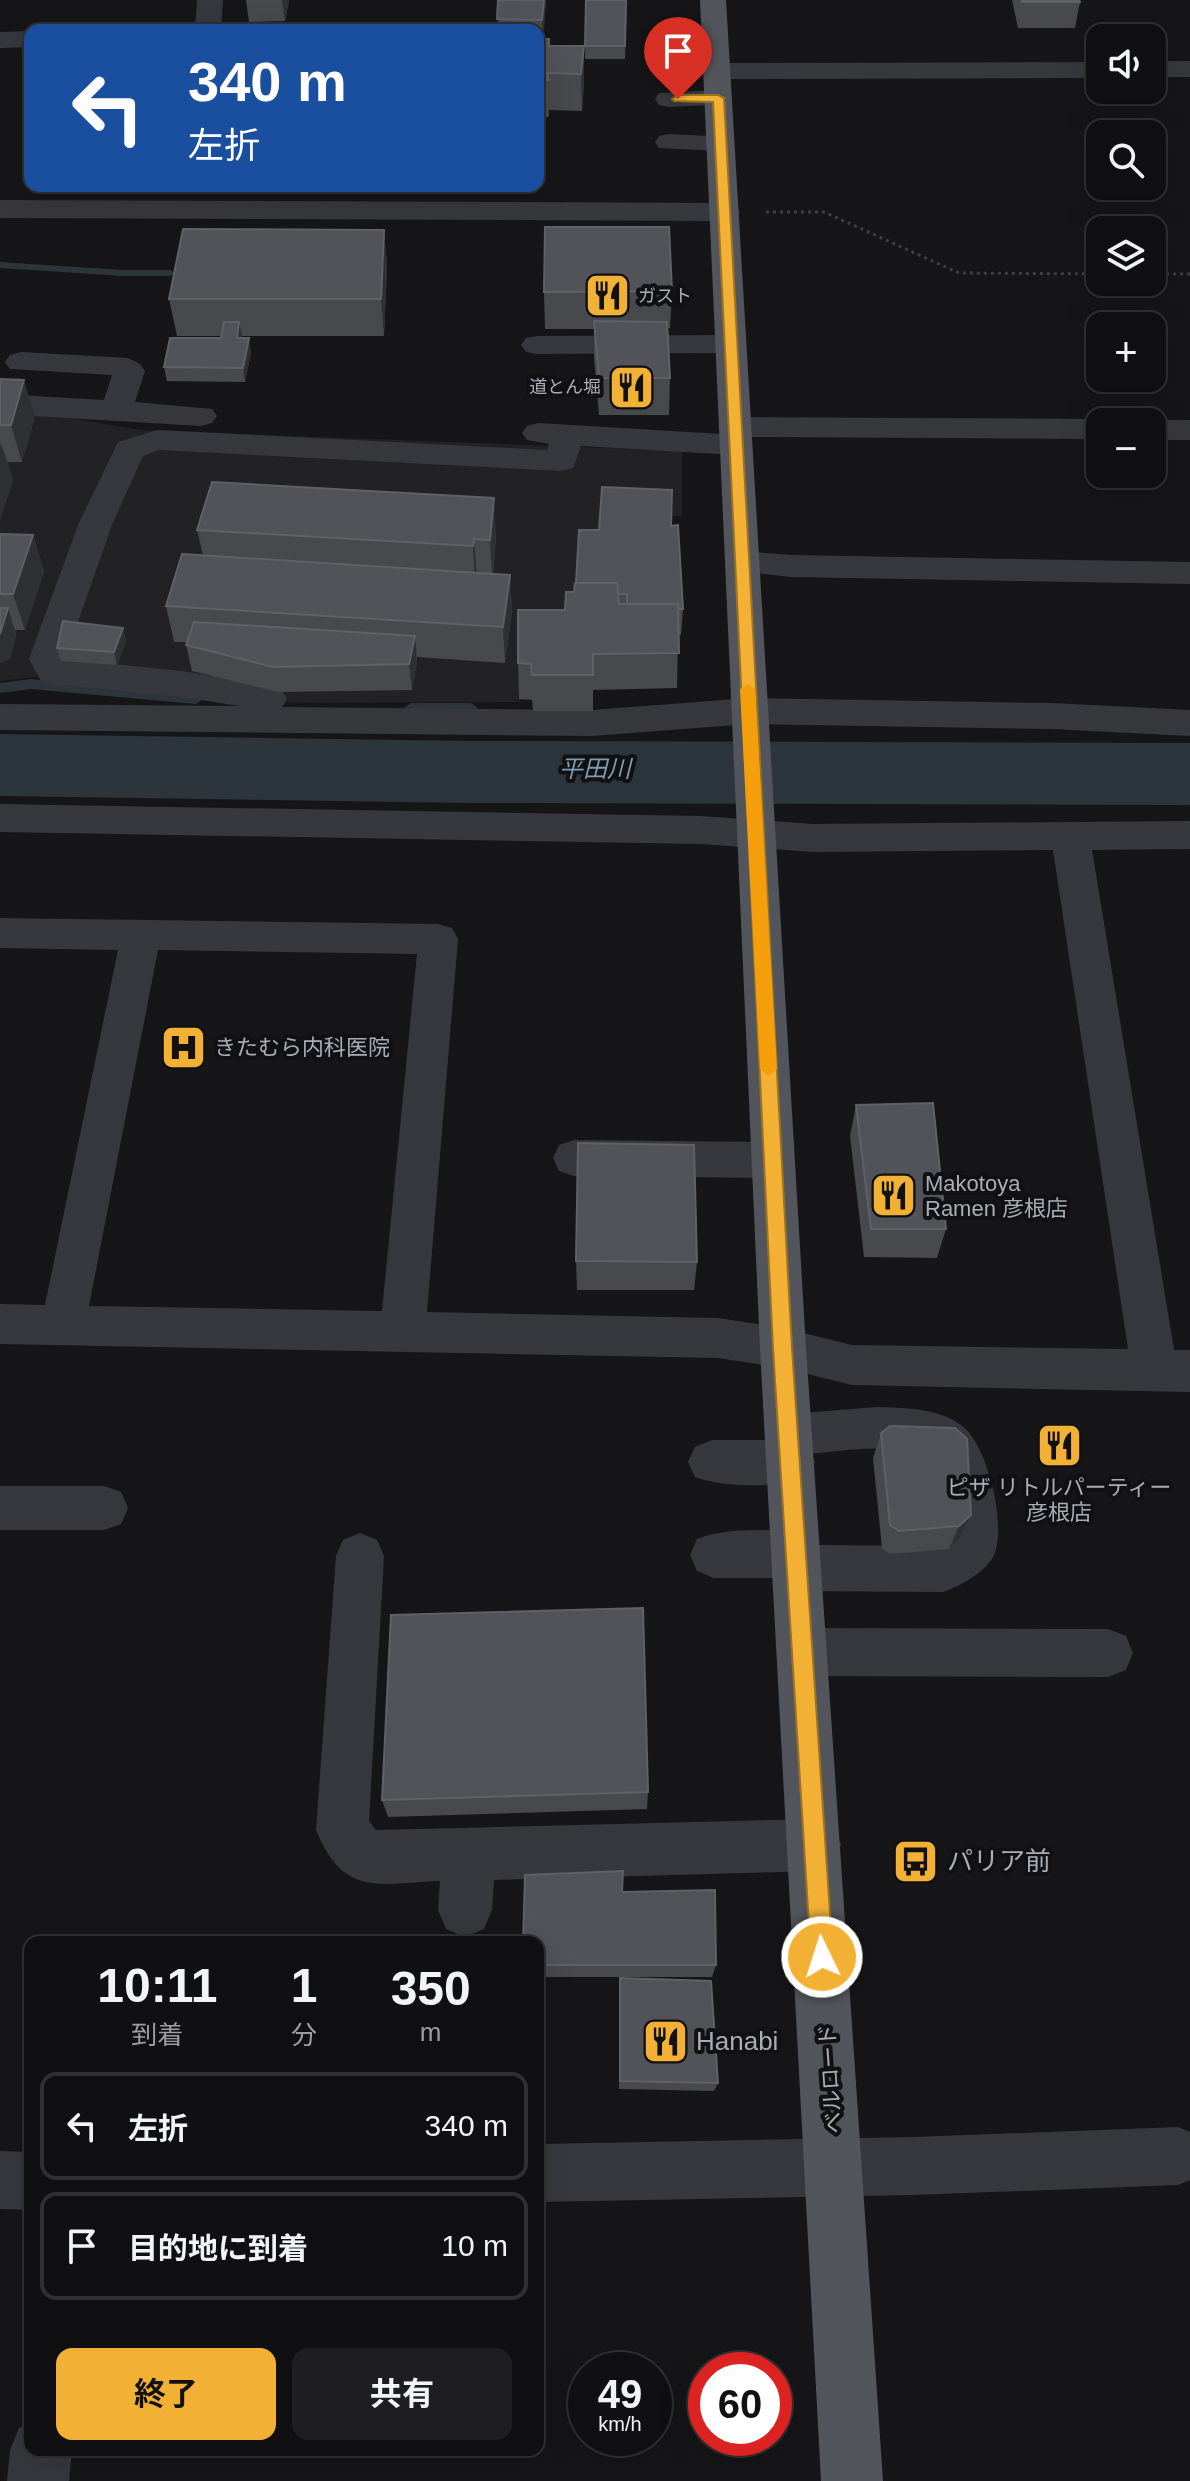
<!DOCTYPE html>
<html lang="ja">
<head>
<meta charset="utf-8">
<style>
	body { margin:0; font-family:Arial,"Noto Sans JP",sans-serif; background:#1e1e20; color:#f1f3f6; height:100vh; display:flex; flex-direction:column; font-size:30px; white-space:nowrap }
	* { box-sizing:border-box; margin:0 }
	p { font-size:26px; color:#9c9d9f }
	.icon { flex:none; width:44px; height:44px; fill:none; stroke:currentColor; stroke-width:2; stroke-linecap:round; stroke-linejoin:round }
	.map { position:relative; flex:1; overflow:hidden }
	.drawer { position:absolute; left:24px; top:1936px; width:520px; height:520px; display:flex; flex-direction:column; background:#101012; border-radius:16px; box-shadow:0 8px 32px #0002,0 0 0 2px #303032 }
	.drawer>* { flex:none }
	.hud { position:absolute; left:24px; top:24px; width:520px; height:168px; border-radius:16px; box-shadow:0 8px 32px #0002,0 0 0 2px #303032; background:#1a4fa0; color:#fff; overflow:hidden }
	.controls { position:absolute; left:1086px; top:24px; display:grid; gap:16px }
	.controls a { display:grid; place-items:center; width:80px; height:80px; border-radius:16px; background:#101012; box-shadow:0 8px 32px #0002,0 0 0 2px #303032; font-size:40px }
	.speed { position:absolute; left:568px; top:2352px; display:flex; gap:16px; font-size:40px; font-weight:700; text-align:center }
	.speed>* { display:grid; place-content:center; width:104px; height:104px; border-radius:50%; background:#101012; box-shadow:0 8px 32px #0002,0 0 0 2px #303032; line-height:1 }
	.speed small { font-size:20px; font-weight:400 }
	.speed .limit { border:12px solid #d22; background:#fff; color:#111 }
	.pin { position:absolute; display:grid; place-items:center; width:68px; height:68px; color:#fff; margin:-82px -34px; border-radius:50% 50% 50% 0; rotate:-45deg; box-shadow:0 0 8px #0007 }
	.pin .icon { rotate:45deg }
	.me { position:absolute; width:88px; margin:-44px; rotate:356deg; stroke-linejoin:round; filter:drop-shadow(0 0 6px #0008) }
	.turn { display:flex; align-items:center; gap:28px; height:168px; padding:0 32px; font-size:36px }
	.turn .icon { width:104px; height:104px; stroke-width:2.5 }
	.turn b { display:block; font-size:56px; line-height:68px }
	.eta { display:flex; justify-content:space-evenly; align-items:center; height:136px; text-align:center }
	.eta b { font-size:48px; font-weight:700; line-height:56px }
	.primary-button { display:flex; gap:16px; margin-top:auto; padding:16px 32px }
	.primary-button a { flex:1; height:92px; border-radius:16px; background:#f2b134; color:#111; font-size:32px; font-weight:700; line-height:92px; text-align:center }
	.primary-button a+a { background:#1e1e20; color:#f1f3f6 }
	ul { padding:0; list-style:none }
	li { display:flex; align-items:center; gap:24px; height:108px; margin:0 16px 12px; padding:0 16px; border:4px solid #303032; border-radius:16px }
	li div { flex:1 }
	li b { display:block; font-size:30px }
	li em { font-style:normal }
	.map>svg:first-child { display:block }
	.built { fill:#222225 }
	.lines { fill:none; stroke-linecap:round; stroke-linejoin:round }
	.stream { fill:#2c353c; fill-rule:evenodd }
	.river { fill:#2c353c; fill-rule:evenodd }
	.path { stroke:#3d3f44; stroke-width:3; stroke-dasharray:3 4; stroke-linecap:butt }
	.minor { fill:#37383d; fill-rule:evenodd }
	.major { fill:#53555c; fill-rule:evenodd }
	.wall { fill:#47494d }
	.shaded-wall { fill:#2f3033 }
	.building { fill:#525359; stroke:#5f6168; stroke-width:2 }
	.route { fill:#f2b134; stroke:#9d7322; stroke-width:2 }
	.slow { fill:#f59e0b }
	.labels { text-anchor:middle; stroke-width:8; stroke-linejoin:round; paint-order:stroke }
	.far-poi-label { font-size:18px; fill:#a8adb8; stroke:#111113; text-anchor:start }
	.poi-label { font-size:22px; fill:#a8adb8; stroke:#111113; text-anchor:start }
	.street-label { font-size:22px; fill:#a8adb8; stroke:#111113 }
	.water-label { font-size:24px; font-style:italic; fill:#7f9bb3; stroke:#111113 }
	.near-poi-label { font-size:26px; fill:#a8adb8; stroke:#111113; text-anchor:start }
</style>
</head>
<body>
<div class="map">
<svg width="1190" height="2481" viewBox="0 0 1190 2481">
	<rect width="100%" height="100%" fill="#161618"/>
	<path class="built" d="M0,413L47,414L141,430L682,451V516L602,514L599,556L576,619L520,702L255,703L34,677L0,681Z"/>
	<g class="lines">
		<path class="stream" d="M0,262L123,270H170L175,273L170,276H123L0,268Z
			M31,679L196,694L203,699L196,704L31,689L0,693V683Z
			M411,703H471L478,708L471,713H411L404,708Z"/>
		<path class="river" d="M0,734L471,741L1190,743V805L471,803L0,796Z"/>
		<path class="path" d="M766,212H824L959,273L1100,274
			M1152,274H1190"/>
		<path class="minor" d="M197,0H223L221,30H195Z
			M30,31V47L0,48V32Z
			M1152,61H1190V77H1152Z
			M1100,62V78L717,79L707,77L703,71L707,65L717,63Z
			M718,90L728,92L732,98L728,104L669,107L659,105L655,99L659,93Z
			M669,134L731,137L735,143L731,149L721,151L659,148L655,142L659,136Z
			M0,200L725,203L735,206L740,212L735,218L725,221L0,218Z
			M730,335L741,337L746,344L741,351L730,353L537,354L526,352L521,345L526,338L537,336Z
			M21,352L128,358L140,364L145,371L135,402L212,409L217,416L212,423L201,426L0,414V394L104,400L112,375L10,369L5,362L10,355Z
			M734,417L1100,419L1112,422H1100V439L744,437L751,445L746,452L735,455L581,446L573,468L561,471L159,450L143,456L112,525L65,659L182,671L269,686L282,690L287,699L282,707L592,710L749,698L1052,703L1190,710V736L1052,729L749,724L592,736L0,730V704L239,706L182,697L54,684L41,681L29,659L78,525L118,442L157,430L547,450L549,444L527,440L522,433L527,426L538,423L722,434L718,427L723,420Z
			M1152,420H1190V440H1152V422H1144Z
			M742,551L791,555L1190,562V584L791,577L730,570L725,562L730,554Z
			M0,804L701,816L813,824L1190,821V849L1092,850L1174,1350H1190V1392L852,1385L783,1368L718,1358L0,1344V1304L45,1305L118,950L0,948V918L438,924L452,928L458,939L427,1312L718,1318L783,1328L852,1345L1128,1349L1053,850L813,852L701,844L0,832ZM158,950L417,954L382,1311L89,1306Z
			M574,1140L773,1142L788,1147L794,1160L788,1173L773,1178L574,1176L559,1171L553,1158L559,1145Z
			M878,1407C905,1408 938,1408 961,1425C988,1443 1008,1530 993,1557C984,1573 960,1586 943,1592L797,1591L780,1584L777,1578H714L697,1571L690,1555L697,1539C726,1527 784,1527 813,1539L816,1545L935,1546L949,1535L941,1471C929,1437 841,1451 811,1454L815,1462L808,1477C779,1488 724,1488 695,1477L688,1462L695,1447L712,1440H767L765,1435L771,1420L788,1414Z
			M0,1486H104L121,1492L128,1508L121,1524L104,1530H0Z
			M360,1533L377,1540L384,1556L369,1821L376,1830L815,1819L834,1826L841,1845L834,1864L815,1871L494,1880L492,1910L484,1929L465,1937L446,1929L438,1910L440,1881C378,1883 344,1898 316,1830L336,1556L343,1540Z
			M802,1628L1108,1629L1126,1636L1133,1653L1126,1670L1108,1677L802,1676L784,1669L777,1652L784,1635Z
			M1178,2127L1190,2132V2180L1178,2185L914,2195L538,2202V2144L914,2137Z
			M0,2151L30,2152V2210L0,2209Z
			M30,2424V2450H72L69,2481H7L10,2450L19,2428Z"/>
		<path class="major" d="M700,0H726L806,1348L883,2481H821L760,1348Z"/>
	</g>
	<path class="wall" d="M246,0H289L285,21L249,22Z
		M498,0H546L543,39L549,46H584V83L582,111L549,110V117L538,116V30H498Z
		M586,0H627L625,59H585Z
		M1012,0H1079L1080,2L1075,28H1018Z
		M384,230L387,267L384,336H242L241,338L251,352L245,382L167,381L164,367L221,338L222,336H177L169,299Z
		M672,291L670,328H668L670,378L669,415H599L594,358V329H545L544,292Z
		M0,379L35,416L22,462H7L13,480L0,519Z
		M671,526L683,609L681,635H678L677,688L593,690V711H533L532,700L519,699L518,663L565,610L574,592L599,530Z
		M197,530L496,535L493,574L510,575L512,611L505,663L417,657V662L412,690L278,692L192,671L186,645L187,642H174L166,606L203,555Z
		M0,534L33,535L44,571L25,630H15L16,634L10,659L0,663Z
		M123,628L126,642L117,665L61,661L57,648Z
		M856,1105L946,1229L937,1258L864,1257L850,1136Z
		M576,1261L697,1262L694,1290H577Z
		M881,1433L971,1515L960,1538L949,1549L890,1554L882,1548L873,1458Z
		M648,1792L647,1809L388,1817L382,1800Z
		M538,1942L716,1965L712,1977H538Z
		M620,1978L718,2083L714,2091L619,2089Z"/>
	<path class="shaded-wall" d="M282,0H289L285,21Z
		M544,0H546L543,46L542,20Z
		M584,46V83L582,111L581,74Z
		M384,230L387,267L384,336L381,299Z
		M239,322L242,335L239,352L237,338Z
		M249,338L251,352L245,382L243,368Z
		M24,380L35,416L22,462L11,425Z
		M1,443L13,480L0,519V447Z
		M494,498L496,535L492,577L490,540Z
		M33,535L44,571L25,630L13,594Z
		M474,539L477,576L475,583L473,546Z
		M510,575L512,611L505,663L503,627Z
		M8,608L16,634L10,659L0,663V634Z
		M123,628L126,642L117,665L114,652Z
		M415,636L417,662L412,690L409,664Z
		M971,1515L960,1538L949,1549L959,1526Z"/>
	<path class="building" d="M498,0H544L542,20L497,19Z
		M586,0H626L625,46H585Z
		M1022,0H1079L1080,2H1022Z
		M538,39H549V46H584L581,74L547,73L549,80H538Z
		M545,227H669L672,291L544,292Z
		M183,229L384,230L381,299H169Z
		M594,321L667,322L670,378H599Z
		M224,322H239L237,338H249L243,368L164,367L170,338H221Z
		M0,379L24,380L11,425H0Z
		M212,482L494,498L490,540L474,539L473,546L197,530Z
		M602,487L672,490L671,526L678,525L683,609H678V604H627V594H618L617,583H576L579,530H599Z
		M0,534L33,535L13,594H0Z
		M182,554L510,575L503,627L166,606Z
		M575,583H617L619,604H678L679,653L593,654V675H532L531,664L518,663V610H565L566,592H574Z
		M0,608H8L0,634Z
		M63,621L123,628L114,652L57,648Z
		M194,622L415,636L409,664L273,667L186,645Z
		M933,1103L946,1229H871L856,1105Z
		M578,1143L694,1145L697,1262L576,1261Z
		M890,1426L955,1428L967,1439L971,1515L959,1526L899,1531L890,1525L881,1433Z
		M643,1608L648,1792L382,1800L391,1615Z
		M623,1871L622,1892L715,1890L716,1965H538V1942H523L525,1875Z
		M620,1978L711,1981L718,2083L620,2081Z"/>
	<path class="route" d="M678,95H718L724,98L792,1348L833,1957L830,1965L822,1969L814,1965L811,1957L773,1348L713,102L674,101L672,99Z"/>
	<path class="slow" d="M748,684L755,689L777,1069L768,1076L760,1069L740,689Z"/>
	<defs>
		<symbol id="restaurant-square" viewBox="-11 -11 22 22"><rect x="-9" y="-9" width="18" height="18" rx="4" fill="#f2b134" stroke="#111113"/><path d="M-5-6h1v4h1v-4h1v4h1v-4h1v5L-1.5 .5V6h-2V.5L-5-1ZM5-6V6H3V1.5H1.5Q1.5-4 5-6Z" fill="#111"/></symbol>
		<symbol id="hospital-square" viewBox="-11 -11 22 22"><rect x="-9" y="-9" width="18" height="18" rx="4" fill="#f2b134" stroke="#111113"/><path d="M-5-5h3v3.5h4V-5h3V5h-3V1.5h-4V5h-3Z" fill="#111"/></symbol>
		<symbol id="bus-square" viewBox="-11 -11 22 22"><rect x="-9" y="-9" width="18" height="18" rx="4" fill="#f2b134" stroke="#111113"/><path d="M-5-6H5V4H4V6H2V4H-2V6H-4V4H-5ZM-3.5-4V0h7V-4ZM-3.5 1.2v1.5H-2V1.2ZM2 1.2v1.5H3.5V1.2Z" fill="#111"/></symbol>
	</defs>
	<g fill-rule="evenodd">
		<use href="#restaurant-square" x="582" y="270" width="51" height="51"/>
		<use href="#restaurant-square" x="606" y="362" width="51" height="51"/>
		<use href="#hospital-square" x="158" y="1022" width="51" height="51"/>
		<use href="#restaurant-square" x="868" y="1170" width="51" height="51"/>
		<use href="#restaurant-square" x="1034" y="1420" width="51" height="51"/>
		<use href="#bus-square" x="890" y="1836" width="51" height="51"/>
		<use href="#restaurant-square" x="640" y="2016" width="51" height="51"/>
	</g>
	<g class="labels">
		<g class="far-poi-label">
			<text x="638" y="302">ガスト</text>
			<text x="601" y="393" text-anchor="end">道とん堀</text>
		</g>
		<g class="poi-label">
			<text x="214" y="1055">きたむら内科医院</text>
			<text x="925" y="1191">Makotoya<tspan x="925" dy="25">Ramen 彦根店</tspan></text>
			<text x="1059" y="1495" text-anchor="middle">ピザ リトルパーティー<tspan x="1059" dy="25">彦根店</tspan></text>
		</g>
		<g class="street-label">
			<text transform="translate(830 2079) rotate(-94)" y="8">ベルロード</text>
		</g>
		<g class="water-label">
			<text x="595" y="777">平田川</text>
		</g>
		<g class="near-poi-label">
			<text x="947" y="1870">パリア前</text>
			<text x="696" y="2050">Hanabi</text>
		</g>
	</g>
</svg>
<div class="controls">
<a><svg class="icon" aria-label="sound" viewBox="0 0 24 24"><path d="M4 9h4l5-4v14l-5-4H4zM17 9q2 3 0 6"/></svg></a>
<a><svg class="icon" aria-label="search" viewBox="0 0 24 24"><circle cx="10" cy="10" r="6"/><path d="M15 15l6 6"/></svg></a>
<a><svg class="icon" aria-label="layers" viewBox="0 0 24 24"><path d="M12 4l9 5-9 5-9-5zM3 14l9 5 9-5"/></svg></a>
<a>+</a>
<a>−</a>
</div>
<div class="speed"><div>49<small>km/h</small></div><div class="limit">60</div></div>
<div class="pin" style="left:678px;top:99px;background:#d93025"><svg class="icon" aria-label="arrive" viewBox="0 0 24 24"><path d="M6 21V4h12l-3 4 3 4H6"/></svg></div>
<svg class="me" style="left:822px;top:1957px" viewBox="-20 -20 40 40"><circle r="17" fill="#f2b134" stroke="#fff" stroke-width="3"/><path d="M0-11L8 9 0 5-8 9z" fill="#fff"/></svg>
<div class="hud">
<div class="turn"><svg class="icon" aria-label="left" viewBox="0 0 24 24"><path d="M17 20v-9H6M10 6l-5 5 5 5"/></svg><div><b>340 m</b>左折</div></div>
</div>
<section class="drawer">
<div class="eta">
<div><b>10:11</b><p>到着</p></div>
<div><b>1</b><p>分</p></div>
<div><b>350</b><p>m</p></div>
</div>
<ul>
<li><svg class="icon" aria-label="left" viewBox="0 0 24 24"><path d="M17 20v-9H6M10 6l-5 5 5 5"/></svg><div><b>左折</b></div><em>340 m</em></li>
<li><svg class="icon" aria-label="arrive" viewBox="0 0 24 24"><path d="M6 21V4h12l-3 4 3 4H6"/></svg><div><b>目的地に到着</b></div><em>10 m</em></li>
</ul>
<div class="primary-button"><a>終了</a><a>共有</a></div>
</section>
</div>
</body>
</html>
